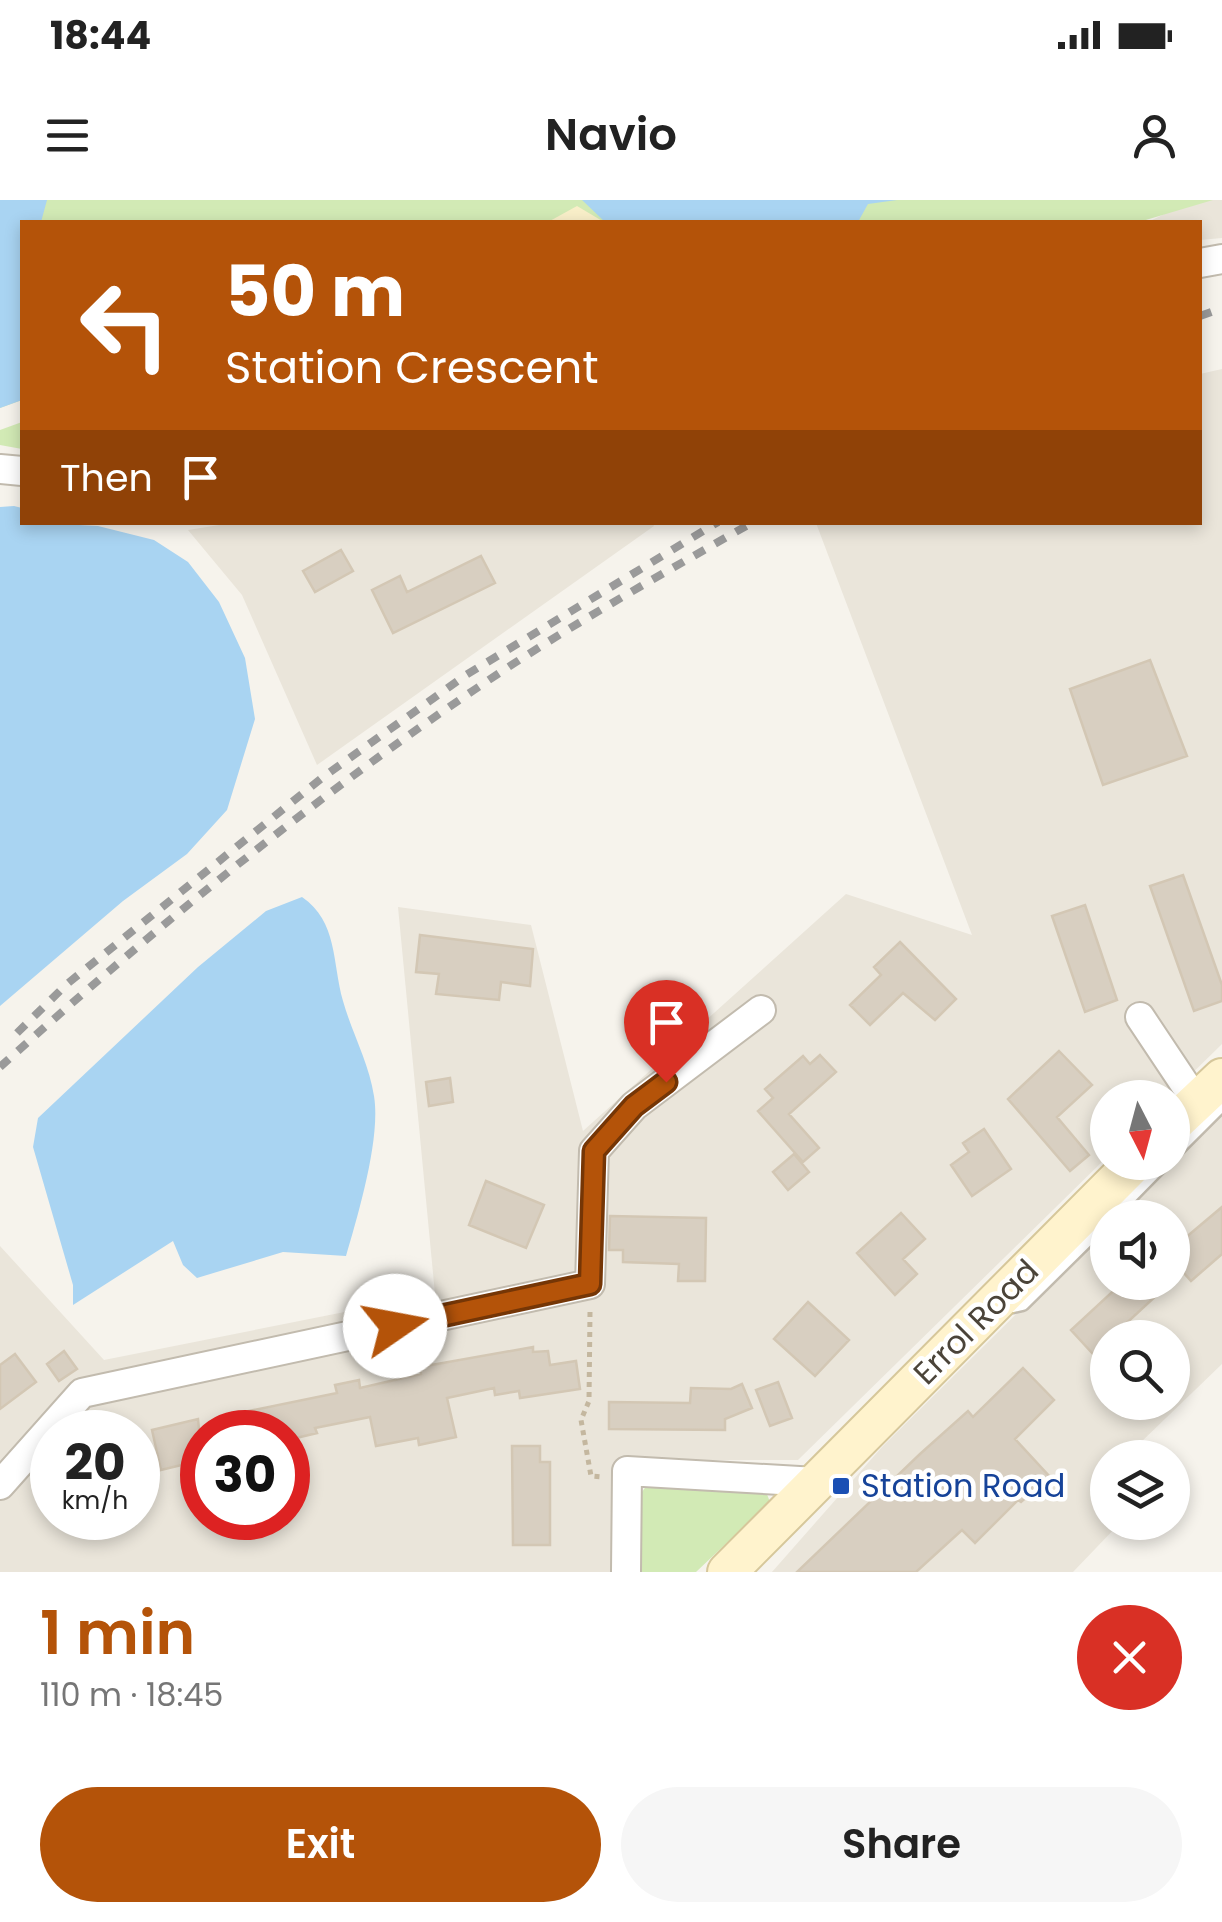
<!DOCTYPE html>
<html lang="en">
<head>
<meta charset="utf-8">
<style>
	body { margin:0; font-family:Poppins,sans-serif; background:#f6f6f6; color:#222; height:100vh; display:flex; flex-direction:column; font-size:38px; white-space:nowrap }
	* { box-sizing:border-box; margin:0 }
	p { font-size:32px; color:#767676 }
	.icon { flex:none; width:55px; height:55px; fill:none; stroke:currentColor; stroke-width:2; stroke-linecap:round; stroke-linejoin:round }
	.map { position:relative; height:1372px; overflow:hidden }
	.details { display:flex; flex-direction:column; background:#fff; flex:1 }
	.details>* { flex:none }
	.banner { position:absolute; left:20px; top:20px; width:1182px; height:305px; border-radius:0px; box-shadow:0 5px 15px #0003; background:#b45309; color:#fff; overflow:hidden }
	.needle { width:65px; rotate:174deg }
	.controls { position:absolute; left:1090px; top:880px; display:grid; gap:20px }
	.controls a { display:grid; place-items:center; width:100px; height:100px; border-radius:50%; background:#fff; box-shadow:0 5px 15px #0003; font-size:50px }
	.speed { position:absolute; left:30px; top:1210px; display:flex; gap:20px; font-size:50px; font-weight:700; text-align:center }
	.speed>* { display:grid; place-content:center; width:130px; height:130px; border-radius:50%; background:#fff; box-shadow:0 5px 15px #0003; line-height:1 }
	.speed small { font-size:25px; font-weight:400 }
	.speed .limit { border:15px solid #d22; background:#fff; color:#111 }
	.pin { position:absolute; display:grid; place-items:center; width:85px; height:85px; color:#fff; margin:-102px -42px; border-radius:50% 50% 50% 0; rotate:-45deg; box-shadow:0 0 10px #0007 }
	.pin .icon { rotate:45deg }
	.me { position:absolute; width:110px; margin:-55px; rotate:78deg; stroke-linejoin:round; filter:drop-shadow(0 0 8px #0008) }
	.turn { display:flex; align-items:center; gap:35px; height:210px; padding:0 40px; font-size:45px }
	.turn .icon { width:130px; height:130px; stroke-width:2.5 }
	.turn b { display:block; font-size:70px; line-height:85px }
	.then { display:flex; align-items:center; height:95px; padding:0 40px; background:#0003; gap:20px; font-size:38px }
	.round { display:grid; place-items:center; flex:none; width:105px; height:105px; border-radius:52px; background:#f6f6f6 }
	.overview { display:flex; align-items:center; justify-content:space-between; height:170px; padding:0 40px }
	h1 { font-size:60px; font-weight:600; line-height:75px; color:#b45309 }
	.action { display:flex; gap:20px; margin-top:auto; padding:20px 40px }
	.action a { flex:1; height:115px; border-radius:60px; background:#b45309; color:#fff; font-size:40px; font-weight:600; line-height:115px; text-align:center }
	.action a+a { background:#f6f6f6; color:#222 }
	.status { display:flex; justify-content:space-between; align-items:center; height:70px; padding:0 50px; background:#fff; direction:ltr }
	.status svg { height:28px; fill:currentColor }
	header { display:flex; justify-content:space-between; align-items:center; height:130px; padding:0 40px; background:#fff; font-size:45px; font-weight:600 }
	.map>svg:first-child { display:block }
	.residential { fill:#eae5da; fill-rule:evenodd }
	.green { fill:#d2eab5 }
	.sand { fill:#f9efc9 }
	.water { fill:#a9d4f2 }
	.building { fill:#d8cfc1; stroke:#d3c7b4; stroke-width:2.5 }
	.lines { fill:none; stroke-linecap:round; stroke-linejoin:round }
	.lane-casing { stroke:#c2bbae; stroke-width:19 }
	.street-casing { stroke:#c2bbae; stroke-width:32 }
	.secondary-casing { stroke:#d6c79b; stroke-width:42 }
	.path { stroke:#c4b79f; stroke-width:5; stroke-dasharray:5 5; stroke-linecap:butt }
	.lane { stroke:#fff; stroke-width:14 }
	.street { stroke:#fff; stroke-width:28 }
	.secondary { stroke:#fff3cd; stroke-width:38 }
	.rail { stroke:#9a9a9a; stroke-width:8; stroke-dasharray:12 12; stroke-linecap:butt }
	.route-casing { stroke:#753606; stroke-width:25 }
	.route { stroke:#b45309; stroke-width:18 }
	.transit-dot { fill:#1a4fb4; stroke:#fff; stroke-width:4 }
	.labels { text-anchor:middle; stroke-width:9; stroke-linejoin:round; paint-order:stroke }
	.street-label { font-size:32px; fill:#4b4439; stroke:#fff }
	.transit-label { font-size:32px; fill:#164399; stroke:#fff; text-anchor:start }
</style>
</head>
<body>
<div class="status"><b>18:44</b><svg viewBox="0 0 49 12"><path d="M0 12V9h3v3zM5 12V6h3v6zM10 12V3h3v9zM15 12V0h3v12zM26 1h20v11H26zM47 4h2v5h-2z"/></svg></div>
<header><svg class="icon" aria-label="menu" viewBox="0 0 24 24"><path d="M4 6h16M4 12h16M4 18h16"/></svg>Navio<svg class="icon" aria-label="person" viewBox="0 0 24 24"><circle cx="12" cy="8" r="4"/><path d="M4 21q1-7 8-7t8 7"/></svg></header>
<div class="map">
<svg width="1222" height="1372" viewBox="0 0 1222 1372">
	<rect width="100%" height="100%" fill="#f6f3ec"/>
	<path class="residential" d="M1193,0H1222V38L1200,40V22H1148Z
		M1222,169V844L1168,897L1108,898L1107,957L798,1260H622L616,1372H0V1046L104,1160L435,1094L398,707L531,725L583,931L846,694L972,735L816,323L1200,322V174ZM52,1232H138V1318H52ZM202,1232H288V1318H202Z
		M238,322H652L654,326L317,565L242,395L188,330Z
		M1222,911V1164L1139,1244L1147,1257L1108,1258V1322L1120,1323L1073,1372H772L882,1247L1107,1024L1108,1082H1172V1018L1114,1017ZM1108,1138H1172V1202H1108Z"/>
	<path class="green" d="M0,0H1213L1139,22H22V200L0,208Z
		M22,222V249L0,245V230Z
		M650,1281L763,1284L770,1302L696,1372H637L639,1296Z"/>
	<path class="sand" d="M577,6L604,22H548Z"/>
	<path class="water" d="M0,0H47L41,22H22V200L0,208Z
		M582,0H897L868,4L858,22H605Z
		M14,306L22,308V322L98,326L154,340L188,362L219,402L245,458L255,519L227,610L187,654L123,701L0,806V307Z
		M302,697C338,722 332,762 343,801C352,833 369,863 374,896C381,938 358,1015 346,1056L283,1052L197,1078L183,1065L173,1041L73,1105V1085L33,947L38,918L198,767L266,711Z"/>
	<path class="building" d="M341,350L353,371L315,392L303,371Z
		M481,356L495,383L393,433L372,390L400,376L407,392Z
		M1150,460L1187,556L1103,585L1070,489Z
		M1183,675L1222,785V801L1194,811L1150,686Z
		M1085,705L1117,800L1085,812L1052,716Z
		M420,735L533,749L530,786L501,782L499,800L436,794L439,774L416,772Z
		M900,742L956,799L935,820L903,793L870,825L850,805L881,775L874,767Z
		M1059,851L1092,885L1057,917L1089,955L1070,971L1008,899Z
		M820,855L836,872L789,914L819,948L803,962L758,911L773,898L765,889L803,856L810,864Z
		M450,878L453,902L429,906L426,882Z
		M984,929L1011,969L972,996L951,965L969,952L963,943Z
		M794,954L809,972L788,990L773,972Z
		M486,981L544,1005L526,1048L469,1025Z
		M1222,1007V1054L1191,1081L1183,1072L1172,1081V1049Z
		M901,1013L925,1039L903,1059L917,1074L895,1095L857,1053Z
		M610,1016L706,1018L705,1081H678L679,1064L623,1062V1050H609Z
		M1123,1082H1171L1093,1154L1071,1130Z
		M808,1102L849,1140L815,1176L774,1139Z
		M533,1147V1152L548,1151L550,1165L576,1161L580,1189L520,1198L519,1191L495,1195L494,1188L447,1198L456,1237L419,1245L418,1238L376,1246L370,1217L315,1228L317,1233L288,1240V1232H243L239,1213L337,1193L335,1185L359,1180L360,1188L421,1174L420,1167Z
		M64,1151L77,1169L59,1181L47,1164Z
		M15,1154L36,1182L0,1209V1165Z
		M1023,1168L1054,1200L1015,1239L1050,1277L1021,1302L1018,1300L975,1343L962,1330L916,1372H797L920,1254L968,1211L973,1217Z
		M778,1182L792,1218L770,1226L756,1190Z
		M742,1184L752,1208L725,1219V1230L609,1229V1202L690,1203L691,1188L731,1189Z
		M198,1219L202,1260L161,1270L152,1230Z
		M512,1246H540V1262H550V1345H513Z"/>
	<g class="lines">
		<defs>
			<path id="lane" d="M1172,953L1221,904
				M1108,1018L1163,962
				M1007,1098L1013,1105L1022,1103L1108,1018"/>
			<path id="street" d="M1200,63L1222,59
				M0,269L22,271
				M1140,817L1196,901
				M0,1285L82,1193L590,1084L594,951L634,906L761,810
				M626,1372L627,1271L816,1282"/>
			<path id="secondary" d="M1172,925L1222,878
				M727,1372L1135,962"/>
		</defs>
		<use href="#lane" class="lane-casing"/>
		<use href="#street" class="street-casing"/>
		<use href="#secondary" class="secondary-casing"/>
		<path class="path" d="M590,1112L589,1201L581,1220L591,1276L603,1277"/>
		<use href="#lane" class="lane"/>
		<use href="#street" class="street"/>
		<use href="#secondary" class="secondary"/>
		<path class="rail" d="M1200,116L1222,108
			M17,833L67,784L323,577L466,475L718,322
			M0,867C150,732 307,603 474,490C563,429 659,376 753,322"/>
	</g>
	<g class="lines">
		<defs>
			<path id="route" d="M395,1126L590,1084L594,951L634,906L666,882"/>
		</defs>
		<use href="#route" class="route-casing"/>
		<use href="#route" class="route"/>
	</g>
	<rect class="transit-dot" x="831" y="1276" width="20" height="20" rx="5"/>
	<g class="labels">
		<g class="street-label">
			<text transform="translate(976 1122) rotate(-45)" y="11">Errol Road</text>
		</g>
		<g class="transit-label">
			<text x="861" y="1297">Station Road</text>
		</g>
	</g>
</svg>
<div class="controls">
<a><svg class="needle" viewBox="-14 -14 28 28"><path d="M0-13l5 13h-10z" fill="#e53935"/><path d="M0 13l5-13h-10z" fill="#767676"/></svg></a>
<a><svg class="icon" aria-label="sound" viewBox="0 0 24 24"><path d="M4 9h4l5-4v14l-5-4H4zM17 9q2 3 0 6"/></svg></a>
<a><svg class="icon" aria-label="search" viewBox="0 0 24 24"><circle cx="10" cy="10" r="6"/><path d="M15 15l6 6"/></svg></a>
<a><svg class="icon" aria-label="layers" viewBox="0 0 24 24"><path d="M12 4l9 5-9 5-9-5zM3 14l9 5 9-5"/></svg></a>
</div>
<div class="speed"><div>20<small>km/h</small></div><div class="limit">30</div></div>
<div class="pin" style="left:666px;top:882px;background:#d93025"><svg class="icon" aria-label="arrive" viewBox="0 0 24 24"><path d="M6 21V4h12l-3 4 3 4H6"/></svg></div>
<svg class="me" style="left:395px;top:1126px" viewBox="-20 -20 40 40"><circle r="19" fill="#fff"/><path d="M0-13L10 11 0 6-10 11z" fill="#b45309"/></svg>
<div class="banner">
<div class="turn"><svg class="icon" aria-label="left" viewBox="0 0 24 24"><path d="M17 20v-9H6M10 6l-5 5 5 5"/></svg><div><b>50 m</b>Station Crescent</div></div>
<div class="then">Then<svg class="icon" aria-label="arrive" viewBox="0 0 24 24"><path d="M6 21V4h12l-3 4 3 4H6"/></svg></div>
</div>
</div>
<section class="details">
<div class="overview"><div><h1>1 min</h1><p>110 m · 18:45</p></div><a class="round" style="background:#d93025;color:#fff"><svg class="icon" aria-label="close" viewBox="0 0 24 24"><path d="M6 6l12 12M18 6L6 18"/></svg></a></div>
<div class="action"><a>Exit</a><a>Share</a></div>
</section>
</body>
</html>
